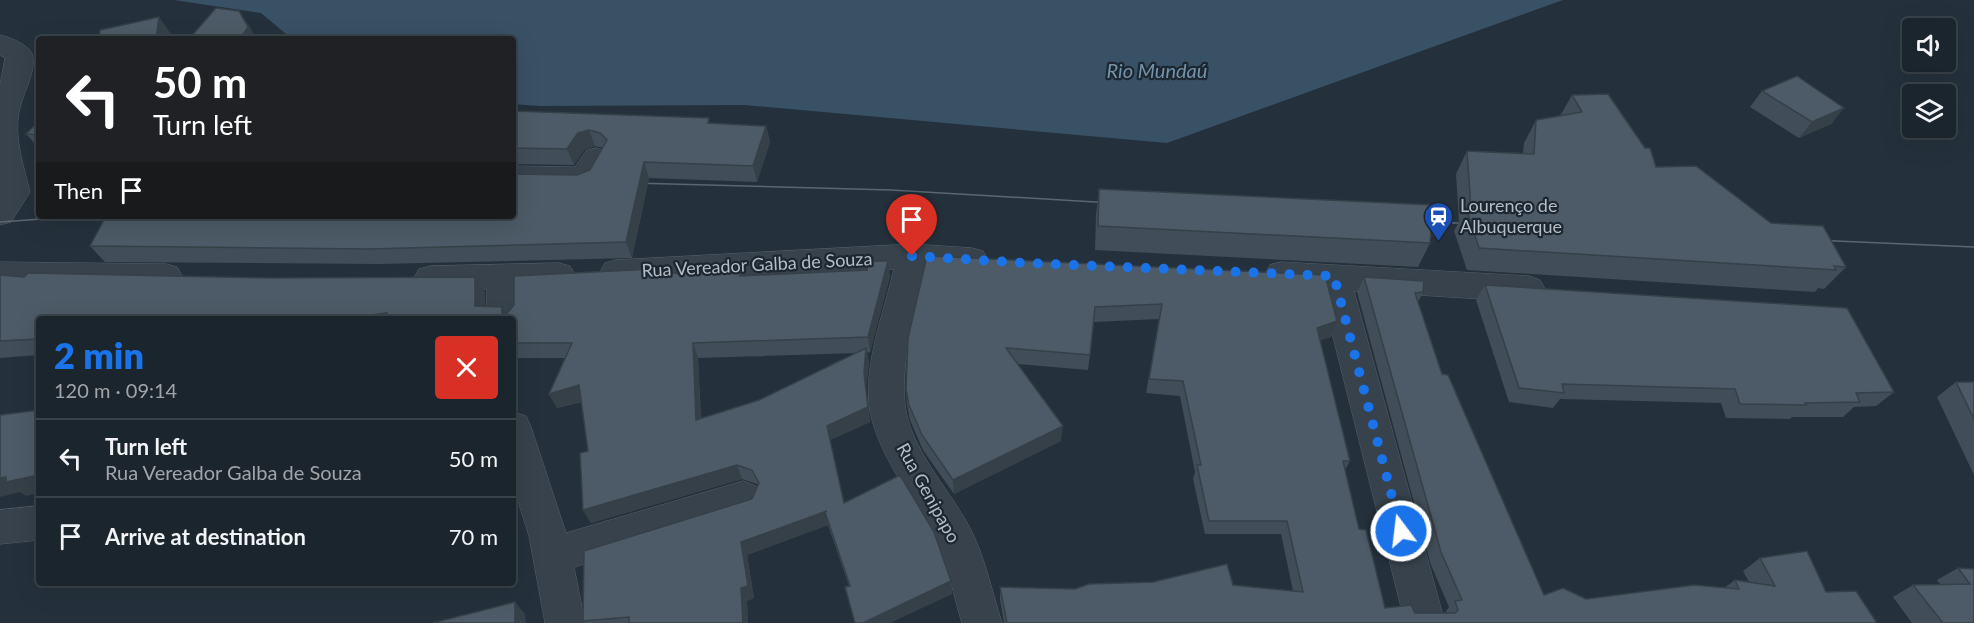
<!DOCTYPE html>
<html lang="en">
<head>
<meta charset="utf-8">
<style>
	body { margin:0; font-family:Lato,sans-serif; background:#242d35; color:#f1f3f6; height:100vh; display:flex; flex-direction:column; font-size:22px; white-space:nowrap }
	* { box-sizing:border-box; margin:0 }
	p { font-size:20px; color:#a0a5aa }
	.icon { flex:none; width:33px; height:33px; fill:none; stroke:currentColor; stroke-width:2; stroke-linecap:round; stroke-linejoin:round }
	.map { position:relative; flex:1; overflow:hidden }
	.panel { position:absolute; left:36px; top:316px; width:480px; height:270px; display:flex; flex-direction:column; background:#1b252d; border-radius:6px; box-shadow:0 6px 24px #0002,0 0 0 2px #394249 }
	.panel>* { flex:none }
	.hud { position:absolute; left:36px; top:36px; width:480px; height:183px; border-radius:6px; box-shadow:0 6px 24px #0002,0 0 0 2px #394249; background:#202124; color:#fff; overflow:hidden }
	.buttons { position:absolute; left:1902px; top:18px; display:grid; gap:12px }
	.buttons a { display:grid; place-items:center; width:54px; height:54px; border-radius:6px; background:#1b252d; box-shadow:0 6px 24px #0002,0 0 0 2px #394249; font-size:30px }
	.pin { position:absolute; display:grid; place-items:center; width:51px; height:51px; color:#fff; margin:-62px -26px; border-radius:50% 50% 50% 0; rotate:-45deg; box-shadow:0 0 6px #0007 }
	.pin .icon { rotate:45deg }
	.me { position:absolute; width:66px; margin:-33px; rotate:345deg; stroke-linejoin:round; filter:drop-shadow(0 0 4px #0008) }
	.turn { display:flex; align-items:center; gap:21px; height:126px; padding:0 18px; font-size:27px }
	.turn .icon { width:78px; height:78px; stroke-width:2.5 }
	.turn b { display:block; font-size:42px; line-height:51px }
	.then { display:flex; align-items:center; height:57px; padding:0 18px; background:#0003; gap:12px; font-size:22px }
	.round { display:grid; place-items:center; flex:none; width:63px; height:63px; border-radius:6px; background:#242d35 }
	.headline { display:flex; align-items:center; justify-content:space-between; height:102px; padding:0 18px }
	h1 { font-size:36px; font-weight:800; line-height:45px; color:#1a73e8 }
	ul { padding:0; list-style:none }
	li { display:flex; align-items:center; gap:18px; height:78px; padding:0 18px; border-top:2px solid #394249 }
	li div { flex:1 }
	li b { display:block; font-size:22px }
	li em { font-style:normal }
	.map>svg:first-child { display:block }
	.water { fill:#395165 }
	.lines { fill:none; stroke-linecap:round; stroke-linejoin:round }
	.street-casing { stroke:#56606a; stroke-width:1 }
	.street { fill:#37424c; fill-rule:evenodd }
	.tram { stroke:#5a6773; stroke-width:1.5 }
	.wall { fill:#414e59; fill-rule:evenodd }
	.shaded-wall { fill:#354048 }
	.building { fill:#4c5b67; stroke:#354048; stroke-width:1.5 }
	.route { stroke:#1a73e8; stroke-width:10; stroke-dasharray:0 18 }
	.labels { text-anchor:middle; stroke-width:4.5; stroke-linejoin:round; paint-order:stroke }
	.poi-label { font-size:18px; fill:#b3bdc7; stroke:#1d2731; text-anchor:start }
	.street-label { font-size:18px; fill:#b3bdc7; stroke:#1d2731 }
	.water-label { font-size:20px; font-style:italic; fill:#7492aa; stroke:#1d2731 }
</style>
</head>
<body>
<div class="map">
<svg width="1974" height="623" viewBox="0 0 1974 623">
	<rect width="100%" height="100%" fill="#24313c"/>
	<path class="water" d="M174,0H1563L1167,143L744,105L539,106L513,104V39H292L261,13Z"/>
	<g class="lines">
		<defs>
			<path id="street" d="M0,35C9,37 28,44 32,54C37,68 25,90 21,104C12,133 23,163 30,192L11,222L0,225V85L5,58L0,55Z
				M596,148L606,151L611,158L595,185L584,189L513,188V166L575,167L586,151Z
				M913,244L972,248L983,251L988,260L983,269L972,272L926,269C917,312 900,359 905,404C909,448 950,490 970,528C985,557 992,592 1002,623H962C954,598 949,567 937,544C916,503 874,450 869,404C865,360 884,312 894,269L616,284L605,281L600,272L605,263L616,260Z
				M0,262L166,264L177,267L182,276L177,285L166,288L0,286Z
				M1281,262L1529,276L1540,280L1545,289L1540,298L1529,302L1354,291L1445,623H1405L1321,289L1281,286L1270,283L1265,274L1270,265Z
				M559,263L570,266L575,275L570,284L559,287L520,288V320L513,330V320H486L487,289L430,290L419,287L414,278L419,269L430,266Z
				M513,412L526,416L531,427L566,533L743,481L756,486L762,498L756,510L743,515L574,567L585,623H545L529,536L513,485Z
				M39,506V540L0,544V510Z"/>
		</defs>
		<use href="#street" class="street-casing"/>
		<use href="#street" class="street"/>
		<path class="tram" d="M633,183L891,190L1112,203
			M1415,221L1475,224
			M0,222L84,216
			M1813,240L1974,247"/>
	</g>
	<path class="wall" d="M1762,91L1844,108L1831,124L1799,138L1750,107Z
		M1572,95L1656,167L1771,223L1846,267L1824,289L1818,288L1815,292L1467,270L1454,231L1459,222L1456,174L1467,151L1523,153L1524,143L1536,120L1560,116Z
		M513,111L766,126L770,142L757,182L649,178L632,258L379,264L105,262L90,246L577,175L590,170L603,148L595,146L584,150L574,165L513,164Z
		M39,121V148L26,134Z
		M1099,189L1430,243L1418,267L1095,250L1096,214Z
		M927,256L1337,321L1331,337L1320,340L1350,461L1345,470L1359,529L1385,608L1415,613H1445L1449,607L1431,565L1357,292L1364,277L1423,292L1418,302L1442,374L1544,595L1586,599L1724,588L1735,580L1749,582L1743,571L1760,558L1826,592L1877,623H1004L1000,599V587L1075,589L1233,585L1293,591L1281,534H1205L1193,479L1195,472L1180,396L1146,393L1159,319L1094,322L1088,370L1018,364L1061,441L954,494L923,450L910,420L907,404L906,389Z
		M740,271L741,276H890L870,352L867,353L869,363L866,387L870,422L830,440L844,503L951,581L952,594L849,586L828,525L747,555L754,598L747,601L748,623H585L583,621L752,499L758,486L757,484L742,479L591,523L583,510L588,451L582,402L557,408L549,394L565,358H513V320H39V355L0,358V275L24,277L485,292V306L502,307L506,314L679,274ZM857,353L759,400L701,419L698,358Z
		M1485,285L1894,392L1876,406L1854,407L1843,417H1792L1790,419L1726,418L1721,403L1560,399L1553,408L1509,402L1476,300Z
		M1956,382H1974V475L1937,397Z
		M1958,568L1974,569V623H1912L1893,597L1913,585L1940,584L1937,580Z"/>
	<path class="shaded-wall" d="M239,11L250,27L256,39H240Z
		M159,17L171,34L170,39H156Z
		M1844,108L1831,124L1799,138L1812,122Z
		M766,126L770,142L757,182L753,166Z
		M589,130L595,146L584,150L574,165L567,149L578,133Z
		M644,162L649,178L632,258L626,242Z
		M888,261L890,276L870,352L868,337Z
		M475,277L485,292L484,320L475,306Z
		M502,307L509,320L502,315Z
		M404,315L407,320H386Z
		M1337,321L1331,337L1311,343L1317,328Z
		M693,343L698,358L701,435L696,420Z
		M866,348L869,363L866,387L870,422L830,440L827,426Z
		M579,385L587,400L557,408L549,394Z
		M1063,426L1061,441L954,494L953,480Z
		M737,465L742,479L591,523L583,510Z
		M34,476L39,478V493L26,496L20,492L0,497V478L6,477Z
		M825,512L828,525L747,555L754,598L747,601L748,623H743L741,588V542Z
		M951,581L952,594L890,623H863Z
		M515,602L525,614L526,623H515Z"/>
	<path class="building" d="M216,8L239,11L248,27L240,39H189Z
		M159,17L156,39H99L100,30Z
		M1797,76L1844,108L1812,122L1762,91Z
		M1608,94L1645,148H1650L1656,167L1696,166L1771,223L1823,226L1846,267L1834,266L1836,270L1479,248L1466,208L1471,209L1467,151L1534,154L1536,120L1582,112L1572,95Z
		M513,111L709,118L708,123L766,126L753,166L644,162L626,242L368,249L90,246L106,216H513V174L577,175L590,170L607,140L600,133L589,130L578,133L567,149L513,148Z
		M39,121V135L26,134Z
		M1099,189L1433,205L1430,243L1098,226Z
		M927,256L1325,275L1337,321L1317,328L1350,461H1343L1359,529L1366,530L1385,608L1411,605L1415,613H1455L1458,610L1455,601L1462,600L1441,552L1364,277L1424,281L1423,292L1415,293L1442,374L1448,375L1544,595L1563,588L1586,599L1694,585L1739,589L1735,580L1775,586L1760,558L1807,551L1826,592L1856,591L1877,623H1007L1000,587L1075,589L1089,584L1153,582L1227,564L1233,585L1303,592L1287,521H1209L1197,465H1201L1183,381L1149,379L1162,304L1095,307L1090,355L1006,348L1063,426L953,480L922,435L909,405L906,389L908,338Z
		M868,261H888L868,337L693,343L696,420L759,400L866,348L864,373L868,407L827,426L844,503L900,475L934,532L951,581L863,623H855L845,587L850,586L825,512L827,511L741,542L748,586L741,588L743,623H629V617L583,621L584,551L752,499L759,483L752,470L737,465L583,510L580,453L588,451L579,385L549,394L572,343H513V320H401L404,315L384,320L387,313L334,320H39V339L0,341V275L24,277L28,273L271,278L475,277V306L502,307V315L504,317L514,305V276L652,269L679,274L680,271L709,273L740,271V276L867,270Z
		M1485,285L1847,308L1894,392L1856,393L1860,402L1805,403L1806,405L1740,404L1735,389L1562,384L1564,393L1519,388Z
		M1956,382H1974V419Z
		M39,410V478L33,479L34,476L6,482V477L0,478V415Z
		M1958,568L1974,569V623H1943L1913,585L1970,584Z
		M515,602V623H433Z"/>
	<g class="lines">
		<path class="route" d="M912,256L1025,263L1334,276L1401,531"/>
	</g>
	<defs>
		<symbol id="station-pin" viewBox="-11 -11 22 30"><path d="M0 17L-7.5 6A9.5 9.5 0 1 1 7.5 6Z" fill="#1a4fb4" stroke="#1d2731"/><path d="M-3-6H3Q5-6 5-4V2Q5 4 3 4L4.5 6H3L1.5 4h-3L-3 6H-4.5L-3 4Q-5 4-5 2V-4Q-5-6-3-6ZM-3.5-4v3h7v-3ZM-3.5 1v1.5H-2V1ZM2 1v1.5H3.5V1Z" fill="#fff"/></symbol>
	</defs>
	<g fill-rule="evenodd">
		<use href="#station-pin" x="1422" y="200" width="33" height="45"/>
	</g>
	<g class="labels">
		<g class="poi-label">
			<text x="1460" y="212">Lourenço de<tspan x="1460" dy="21">Albuquerque</tspan></text>
		</g>
		<g class="street-label">
			<text transform="translate(757 265) rotate(-3)" y="6">Rua Vereador Galba de Souza</text>
			<text transform="translate(928 493) rotate(61)" y="6">Rua Genipapo</text>
		</g>
		<g class="water-label">
			<text x="1157" y="78">Rio Mundaú</text>
		</g>
	</g>
</svg>
<div class="buttons">
<a><svg class="icon" aria-label="sound" viewBox="0 0 24 24"><path d="M4 9h4l5-4v14l-5-4H4zM17 9q2 3 0 6"/></svg></a>
<a><svg class="icon" aria-label="layers" viewBox="0 0 24 24"><path d="M12 4l9 5-9 5-9-5zM3 14l9 5 9-5"/></svg></a>
</div>
<div class="pin" style="left:912px;top:256px;background:#d93025"><svg class="icon" aria-label="arrive" viewBox="0 0 24 24"><path d="M6 21V4h12l-3 4 3 4H6"/></svg></div>
<svg class="me" style="left:1401px;top:531px" viewBox="-20 -20 40 40"><circle r="17" fill="#1a73e8" stroke="#fff" stroke-width="3"/><path d="M0-11L8 9 0 5-8 9z" fill="#fff"/></svg>
<div class="hud">
<div class="turn"><svg class="icon" aria-label="left" viewBox="0 0 24 24"><path d="M17 20v-9H6M10 6l-5 5 5 5"/></svg><div><b>50 m</b>Turn left</div></div>
<div class="then">Then<svg class="icon" aria-label="arrive" viewBox="0 0 24 24"><path d="M6 21V4h12l-3 4 3 4H6"/></svg></div>
</div>
<section class="panel">
<div class="headline"><div><h1>2 min</h1><p>120 m · 09:14</p></div><a class="round" style="background:#d93025;color:#fff"><svg class="icon" aria-label="close" viewBox="0 0 24 24"><path d="M6 6l12 12M18 6L6 18"/></svg></a></div>
<ul>
<li><svg class="icon" aria-label="left" viewBox="0 0 24 24"><path d="M17 20v-9H6M10 6l-5 5 5 5"/></svg><div><b>Turn left</b><p>Rua Vereador Galba de Souza</p></div><em>50 m</em></li>
<li><svg class="icon" aria-label="arrive" viewBox="0 0 24 24"><path d="M6 21V4h12l-3 4 3 4H6"/></svg><div><b>Arrive at destination</b></div><em>70 m</em></li>
</ul>
</section>
</div>
</body>
</html>
